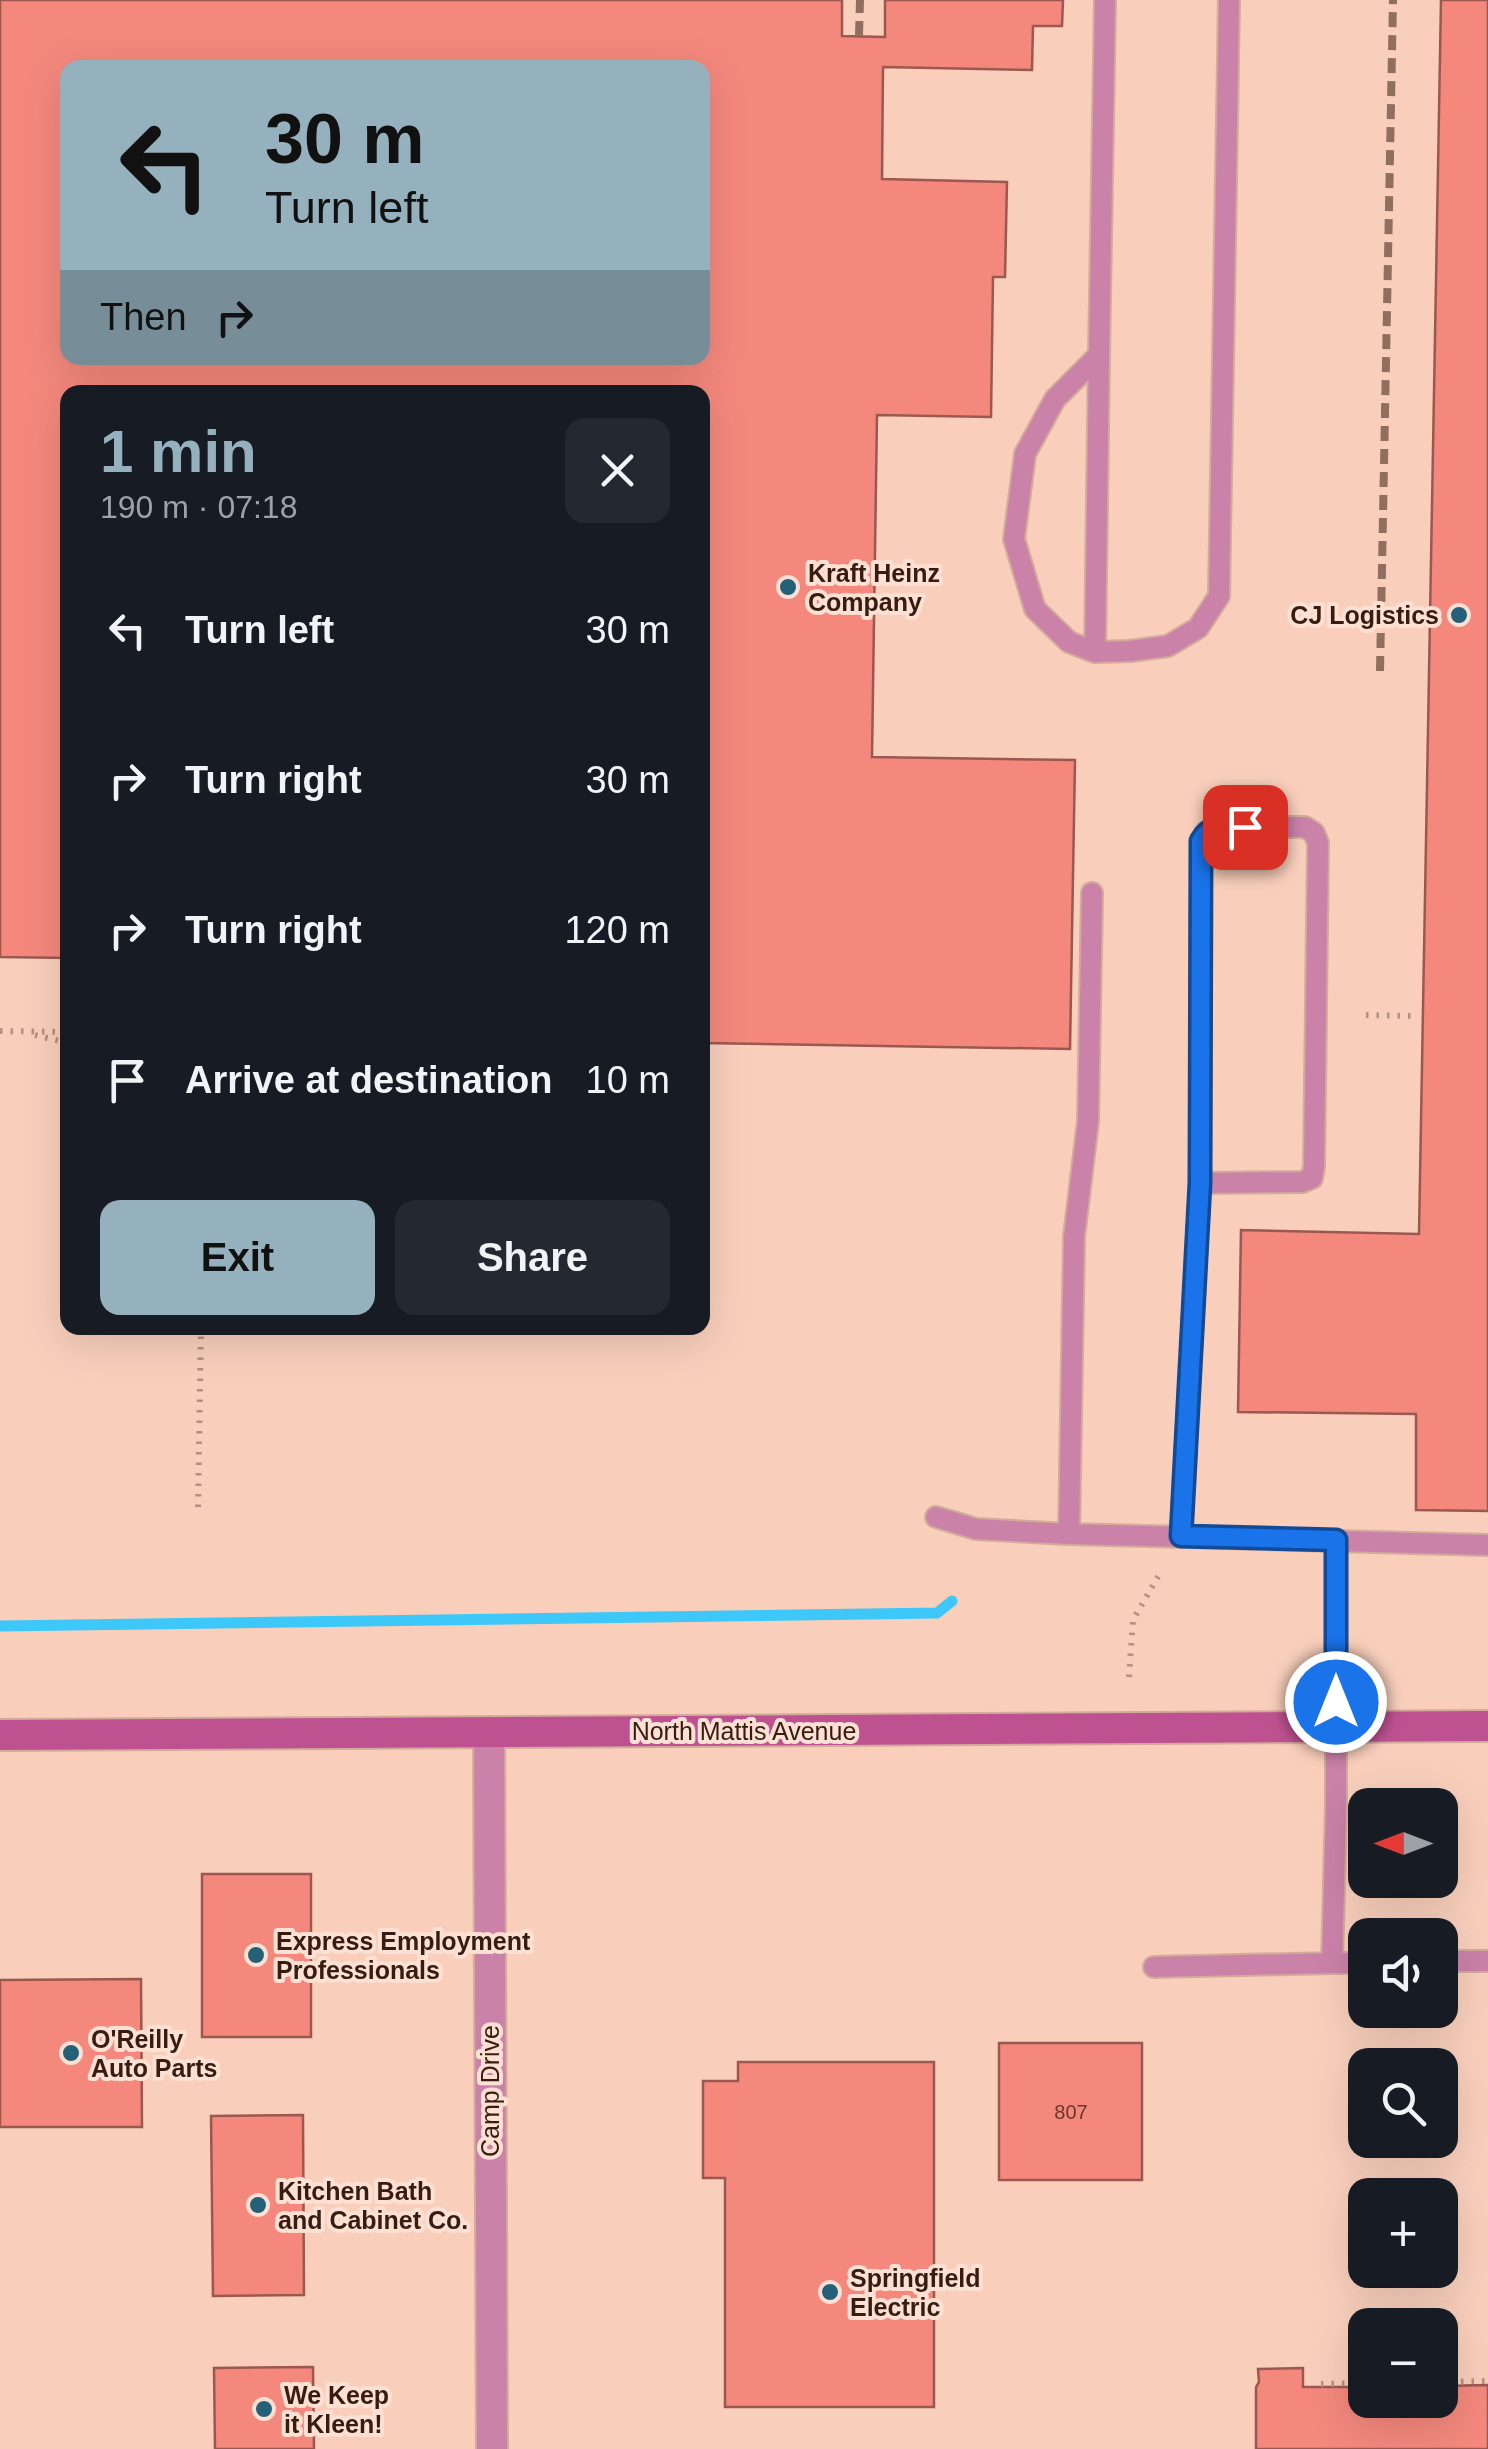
<!DOCTYPE html>
<html lang="en">
<head>
<meta charset="utf-8">
<style>
	body { margin:0; font-family:Helvetica,sans-serif; background:#242831; color:#f1f3f6; height:100vh; display:flex; flex-direction:column; font-size:38px; white-space:nowrap }
	* { box-sizing:border-box; margin:0 }
	p { font-size:32px; color:#9ea1a6 }
	.icon { flex:none; width:55px; height:55px; fill:none; stroke:currentColor; stroke-width:2; stroke-linecap:round; stroke-linejoin:round }
	.map { position:relative; flex:1; overflow:hidden }
	.details { position:absolute; left:60px; top:385px; width:650px; height:950px; display:flex; flex-direction:column; background:#171b24; border-radius:20px; box-shadow:0 10px 40px #0002 }
	.details>* { flex:none }
	.banner { position:absolute; left:60px; top:60px; width:650px; height:305px; border-radius:20px; box-shadow:0 10px 40px #0002; background:#95b1bd; color:#111; overflow:hidden }
	.needle { width:65px; rotate:270deg }
	.fabs { position:absolute; left:1348px; top:1788px; display:grid; gap:20px }
	.fabs a { display:grid; place-items:center; width:110px; height:110px; border-radius:20px; background:#171b24; box-shadow:0 10px 40px #0002; font-size:50px }
	.pin { position:absolute; display:grid; place-items:center; width:85px; height:85px; color:#fff; margin:-42px; border-radius:20px; box-shadow:0 5px 15px #0006 }
	.me { position:absolute; width:110px; margin:-55px; rotate:0deg; stroke-linejoin:round; filter:drop-shadow(0 0 8px #0008) }
	.turn { display:flex; align-items:center; gap:35px; height:210px; padding:0 40px; font-size:45px }
	.turn .icon { width:130px; height:130px; stroke-width:2.5 }
	.turn b { display:block; font-size:70px; line-height:85px }
	.then { display:flex; align-items:center; height:95px; padding:0 40px; background:#0003; gap:20px; font-size:38px }
	.round { display:grid; place-items:center; flex:none; width:105px; height:105px; border-radius:20px; background:#242831 }
	.summary { display:flex; align-items:center; justify-content:space-between; height:170px; padding:0 40px }
	h1 { font-size:60px; font-weight:600; line-height:75px; color:#95b1bd }
	.button { display:flex; gap:20px; margin-top:auto; padding:20px 40px }
	.button a { flex:1; height:115px; border-radius:20px; background:#95b1bd; color:#111; font-size:40px; font-weight:600; line-height:115px; text-align:center }
	.button a+a { background:#242831; color:#f1f3f6 }
	ul { padding:0; list-style:none }
	li { display:flex; align-items:center; gap:30px; height:150px; padding:0 40px }
	li div { flex:1 }
	li b { display:block; font-size:38px }
	li em { font-style:normal }
	.map>svg:first-child { display:block }
	.lines { fill:none; stroke-linecap:round; stroke-linejoin:round }
	.stream { stroke:#3dc8f9; stroke-width:11 }
	.building { fill:#f4887d; stroke:#9b5850; stroke-width:2.5; fill-rule:evenodd }
	.lane-casing { stroke:#d2ab9a; stroke-width:24 }
	.street-casing { stroke:#d2ab9a; stroke-width:34 }
	.secondary-casing { stroke:#d2ab9a; stroke-width:34 }
	.path { stroke:#b49080; stroke-width:6; stroke-dasharray:2.5 8; stroke-linecap:butt }
	.lane { stroke:#cb82a9; stroke-width:20 }
	.street { stroke:#cb82a9; stroke-width:30 }
	.secondary { stroke:#be5291; stroke-width:30 }
	.rail { stroke:#906f5f; stroke-width:8; stroke-dasharray:15 8; stroke-linecap:butt }
	.route-casing { stroke:#114b97; stroke-width:25 }
	.route { stroke:#1a73e8; stroke-width:18 }
	.poi-dot { fill:#246178; stroke:#fce0d3; stroke-width:4 }
	.labels { text-anchor:middle; stroke-width:8; stroke-linejoin:round; paint-order:stroke }
	.number-label { font-size:20px; fill:#66382b }
	.poi-label { font-size:25px; font-weight:bold; fill:#361d10; stroke:#fce0d3; text-anchor:start }
	.street-label { font-size:25px; fill:#361d10; stroke:#fce0d3 }
</style>
</head>
<body>
<div class="map">
<svg width="1488" height="2449" viewBox="0 0 1488 2449">
	<rect width="100%" height="100%" fill="#f9cfbc"/>
	<g class="lines">
		<path class="stream" d="M0,1626L937,1613L952,1601"/>
	</g>
	<path class="building" d="M0,0H842V36L885,37V0H1063L1062,26H1033L1032,70L883,67L882,179L1007,182L1005,277H993L991,417L877,415L872,757L1075,760L1070,1049L702,1043V392H68V958L0,957ZM68,68H702V358H68Z
		M1441,0H1488V1511L1416,1510V1414L1238,1412L1241,1230L1419,1234Z
		M202,1874H311V2037H202Z
		M141,1979L142,2127H0V1980Z
		M999,2043H1142V2180H999Z
		M738,2062H934V2407H725V2178H703V2081H738Z
		M303,2115L304,2295L213,2296L211,2116Z
		M313,2367L314,2449H215L214,2368Z
		M1303,2368V2387H1365V2400H1440V2386L1488,2385V2449H1256V2387L1259,2382L1258,2369Z"/>
	<g class="lines">
		<defs>
			<path id="lane" d="M1105,0L1099,355L1055,399L1025,454L1014,539L1035,609L1069,642L1095,652L1130,651L1168,646L1198,628L1219,596L1229,0
				M1095,652L1099,355
				M936,1517L976,1529L1069,1534L1488,1545
				M1069,1534L1074,1237L1088,1121L1092,893
				M1181,1536L1200,1183L1201,841L1206,832L1215,827H1305L1314,833L1318,843L1314,1167L1312,1178L1302,1182L1200,1183
				M1440,1961H1488
				M1332,1963H1365
				M1154,1967L1332,1963L1336,1807V1541"/>
			<path id="street" d="M489,1732L492,2449"/>
			<path id="secondary" d="M0,1735L1488,1726"/>
		</defs>
		<use href="#lane" class="lane-casing"/>
		<use href="#street" class="street-casing"/>
		<use href="#secondary" class="secondary-casing"/>
		<path class="path" d="M1366,1015L1416,1016
			M0,1031L68,1032
			M35,1035L68,1043
			M198,1507L201,1328
			M1129,1677L1133,1620L1159,1575
			M1440,2382L1488,2381
			M1321,2384L1365,2383"/>
		<use href="#lane" class="lane"/>
		<use href="#street" class="street"/>
		<use href="#secondary" class="secondary"/>
		<path class="rail" d="M859,36L860,0
			M1380,671L1393,0"/>
	</g>
	<g class="lines">
		<defs>
			<path id="route" d="M1245,827C1227,827 1211,823 1201,841L1200,1183L1181,1536L1336,1540V1702"/>
		</defs>
		<use href="#route" class="route-casing"/>
		<use href="#route" class="route"/>
	</g>
	<g class="poi-dot">
		<circle cx="788" cy="587" r="10"/>
		<circle cx="1459" cy="615" r="10"/>
		<circle cx="256" cy="1955" r="10"/>
		<circle cx="71" cy="2053" r="10"/>
		<circle cx="258" cy="2205" r="10"/>
		<circle cx="830" cy="2292" r="10"/>
		<circle cx="264" cy="2409" r="10"/>
	</g>
	<g class="labels">
		<g class="number-label">
			<text x="1071" y="2119">807</text>
		</g>
		<g class="poi-label">
			<text x="808" y="582">Kraft Heinz<tspan x="808" dy="29">Company</tspan></text>
			<text x="1439" y="624" text-anchor="end">CJ Logistics</text>
			<text x="276" y="1950">Express Employment<tspan x="276" dy="29">Professionals</tspan></text>
			<text x="91" y="2048">O'Reilly<tspan x="91" dy="29">Auto Parts</tspan></text>
			<text x="278" y="2200">Kitchen Bath<tspan x="278" dy="29">and Cabinet Co.</tspan></text>
			<text x="850" y="2287">Springfield<tspan x="850" dy="29">Electric</tspan></text>
			<text x="284" y="2404">We Keep<tspan x="284" dy="29">it Kleen!</tspan></text>
		</g>
		<g class="street-label">
			<text x="744" y="1740">North Mattis Avenue</text>
			<text transform="translate(490 2091) rotate(-90)" y="9">Camp Drive</text>
		</g>
	</g>
</svg>
<div class="fabs">
<a><svg class="needle" viewBox="-14 -14 28 28"><path d="M0-13l5 13h-10z" fill="#e53935"/><path d="M0 13l5-13h-10z" fill="#9ea1a6"/></svg></a>
<a><svg class="icon" aria-label="sound" viewBox="0 0 24 24"><path d="M4 9h4l5-4v14l-5-4H4zM17 9q2 3 0 6"/></svg></a>
<a><svg class="icon" aria-label="search" viewBox="0 0 24 24"><circle cx="10" cy="10" r="6"/><path d="M15 15l6 6"/></svg></a>
<a>+</a>
<a>−</a>
</div>
<div class="pin" style="left:1245px;top:827px;background:#d93025"><svg class="icon" aria-label="arrive" viewBox="0 0 24 24"><path d="M6 21V4h12l-3 4 3 4H6"/></svg></div>
<svg class="me" style="left:1336px;top:1702px" viewBox="-20 -20 40 40"><circle r="17" fill="#1a73e8" stroke="#fff" stroke-width="3"/><path d="M0-11L8 9 0 5-8 9z" fill="#fff"/></svg>
<div class="banner">
<div class="turn"><svg class="icon" aria-label="left" viewBox="0 0 24 24"><path d="M17 20v-9H6M10 6l-5 5 5 5"/></svg><div><b>30 m</b>Turn left</div></div>
<div class="then">Then<svg class="icon" aria-label="right" viewBox="0 0 24 24"><path d="M7 20v-9h11M14 6l5 5-5 5"/></svg></div>
</div>
<section class="details">
<div class="summary"><div><h1>1 min</h1><p>190 m · 07:18</p></div><a class="round"><svg class="icon" aria-label="close" viewBox="0 0 24 24"><path d="M6 6l12 12M18 6L6 18"/></svg></a></div>
<ul>
<li><svg class="icon" aria-label="left" viewBox="0 0 24 24"><path d="M17 20v-9H6M10 6l-5 5 5 5"/></svg><div><b>Turn left</b></div><em>30 m</em></li>
<li><svg class="icon" aria-label="right" viewBox="0 0 24 24"><path d="M7 20v-9h11M14 6l5 5-5 5"/></svg><div><b>Turn right</b></div><em>30 m</em></li>
<li><svg class="icon" aria-label="right" viewBox="0 0 24 24"><path d="M7 20v-9h11M14 6l5 5-5 5"/></svg><div><b>Turn right</b></div><em>120 m</em></li>
<li><svg class="icon" aria-label="arrive" viewBox="0 0 24 24"><path d="M6 21V4h12l-3 4 3 4H6"/></svg><div><b>Arrive at destination</b></div><em>10 m</em></li>
</ul>
<div class="button"><a>Exit</a><a>Share</a></div>
</section>
</div>
</body>
</html>
